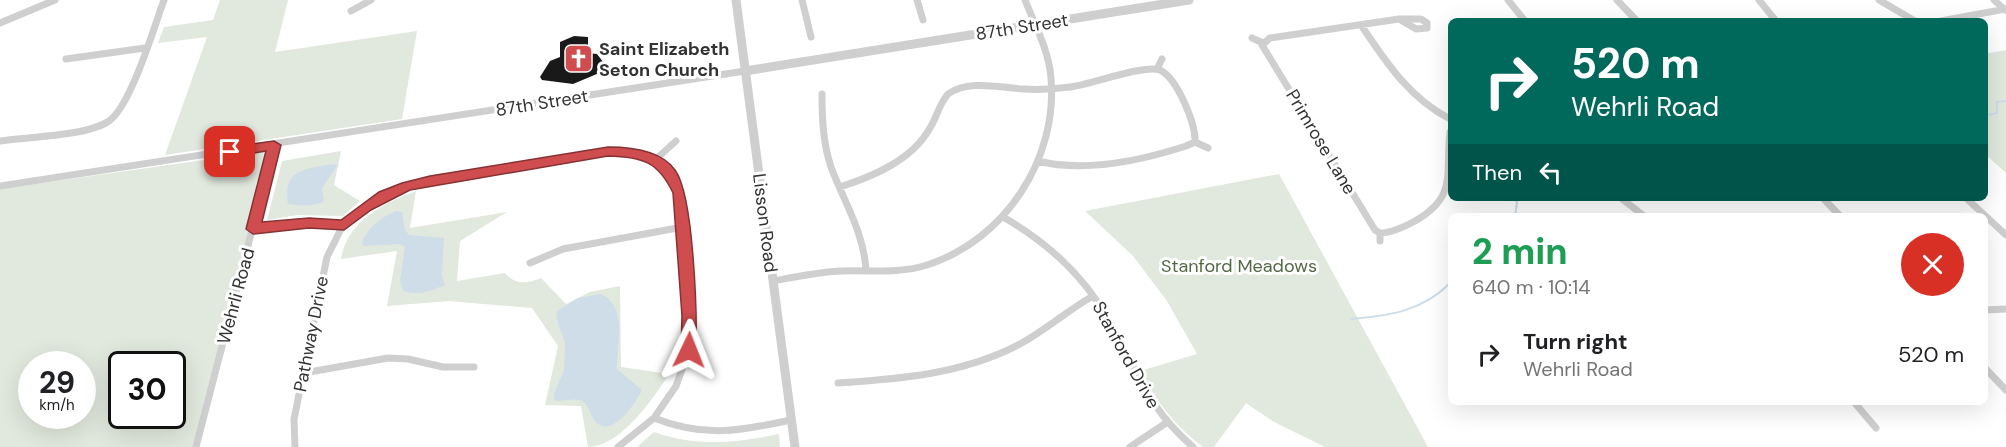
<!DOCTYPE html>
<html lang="en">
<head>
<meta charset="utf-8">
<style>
	body { margin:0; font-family:"DM Sans",sans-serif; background:#f6f6f6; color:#202124; height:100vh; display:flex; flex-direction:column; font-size:22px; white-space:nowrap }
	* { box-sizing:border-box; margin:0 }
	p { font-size:20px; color:#757577 }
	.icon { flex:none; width:33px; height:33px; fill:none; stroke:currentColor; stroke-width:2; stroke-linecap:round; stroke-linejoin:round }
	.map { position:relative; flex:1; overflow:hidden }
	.details { position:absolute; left:1448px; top:213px; width:540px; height:192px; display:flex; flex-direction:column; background:#fff; border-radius:9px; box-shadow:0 6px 24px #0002 }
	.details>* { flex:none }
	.banner { position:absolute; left:1448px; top:18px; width:540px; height:183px; border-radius:9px; box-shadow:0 6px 24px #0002; background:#00695c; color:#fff; overflow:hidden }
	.speed { position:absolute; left:18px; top:351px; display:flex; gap:12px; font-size:30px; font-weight:700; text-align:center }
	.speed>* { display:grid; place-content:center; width:78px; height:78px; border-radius:50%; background:#fff; box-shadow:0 6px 24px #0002; line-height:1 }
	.speed small { font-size:15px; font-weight:400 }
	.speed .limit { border:3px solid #111; border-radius:9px; background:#fff; color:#111 }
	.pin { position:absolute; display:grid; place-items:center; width:51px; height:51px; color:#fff; margin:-26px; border-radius:12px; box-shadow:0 3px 9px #0006 }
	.me { position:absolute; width:66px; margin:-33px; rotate:2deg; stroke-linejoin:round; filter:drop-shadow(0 0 4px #0008) }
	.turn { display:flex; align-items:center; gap:21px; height:126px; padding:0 24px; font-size:27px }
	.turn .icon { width:78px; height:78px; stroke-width:2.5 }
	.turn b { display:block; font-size:42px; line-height:51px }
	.then { display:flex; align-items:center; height:57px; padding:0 24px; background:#0003; gap:12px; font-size:22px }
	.round { display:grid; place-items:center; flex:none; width:63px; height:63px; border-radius:32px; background:#f6f6f6 }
	.summary { display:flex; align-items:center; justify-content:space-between; height:102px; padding:0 24px }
	h1 { font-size:36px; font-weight:800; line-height:45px; color:#1e9e55 }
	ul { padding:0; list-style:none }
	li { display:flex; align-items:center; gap:18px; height:78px; padding:0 24px }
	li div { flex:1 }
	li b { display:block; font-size:22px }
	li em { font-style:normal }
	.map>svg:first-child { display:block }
	.green { fill:#e1e8dd; fill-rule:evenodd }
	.water { fill:#cfdde8 }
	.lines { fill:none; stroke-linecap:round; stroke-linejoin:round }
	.stream { stroke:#cfdde8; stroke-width:2 }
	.building { fill:#191919 }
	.minor { stroke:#cfcfcf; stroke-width:7 }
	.tertiary { stroke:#cfcfcf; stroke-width:9 }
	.route { fill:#d04d4f; stroke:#873233; stroke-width:1.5 }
	.labels { text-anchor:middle; stroke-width:6; stroke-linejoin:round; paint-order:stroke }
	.street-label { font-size:18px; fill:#323232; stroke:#fff }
	.poi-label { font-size:18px; font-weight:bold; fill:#323232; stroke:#fff; text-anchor:start }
	.park-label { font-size:18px; fill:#536945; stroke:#fff }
</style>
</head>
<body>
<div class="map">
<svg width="2006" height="447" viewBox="0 0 2006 447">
	<rect width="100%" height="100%" fill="#fff"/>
	<path class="green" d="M220,0H288L275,52L417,31L402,119L165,155L207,37L158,43L164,27L213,20Z
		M2006,50V173L1985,154L1984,54Z
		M267,151L256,185L253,229L196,447H0V189ZM32,364H82V416H32ZM122,364H172V416H122Z
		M341,151L334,185L360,201L343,216L297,215L267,220L282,161Z
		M1279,174L1428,447H1325L1274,422L1246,403L1214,447H1203C1175,426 1156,401 1140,371L1197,354L1167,301L1133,256L1085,211Z
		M416,191L410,228L507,212L460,241L457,281L505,273C515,285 527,284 541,278L566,304L590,292L620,286L621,367L669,374C654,398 620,447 588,447L581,406L545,405L558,346L532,308L449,301L387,306L397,251L341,259C347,221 384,203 416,191Z
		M654,432C695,447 736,443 779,434L780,447H637Z"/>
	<path class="water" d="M333,164L338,165L322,188L324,201C314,207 299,206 288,204C282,168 307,169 333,164Z
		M396,211L402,212L405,230L409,235L444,238L442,276L445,285C430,291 419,296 403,291L400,280L405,246L398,244L363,246L362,241C370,226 380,218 396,211Z
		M601,294C629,308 616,345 617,369L642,390C637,401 614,436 598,424C590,419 591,406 582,401C573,397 563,403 554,400V394L564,370L565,343L556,317L557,311L578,298Z"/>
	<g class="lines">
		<path class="stream" d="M1984,116L1997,113V102L2006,101
			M1514,198L1517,202L1515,216
			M1351,319C1388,316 1423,311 1450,283"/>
	</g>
	<path class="building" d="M574,36L588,37V53L597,54L607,67L604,71L573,84L542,80L540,77L550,61L560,57V42Z"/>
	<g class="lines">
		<path class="minor" d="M802,0L811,37
			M917,0L923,20
			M1508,0L1525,21
			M1617,0L1637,21
			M1759,0L1776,21
			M1879,0L1915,21
			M1994,0L2005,10
			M351,11L371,0
			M1399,19H1421L1427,23V28L1416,29Z
			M1941,21L2006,9
			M0,23L55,0
			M1361,25C1386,62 1409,98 1450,119
			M1252,38L1263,43
			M66,59L145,48
			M1157,69L1162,59
			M822,94C822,119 823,143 831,167C844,202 864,232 866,271
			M0,141C27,137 87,136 109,121C131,106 154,27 164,0
			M1195,142L1208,148
			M655,160L676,141
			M0,186L745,71
			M840,187C874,176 912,160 930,128C937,117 939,104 948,94C969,79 1000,88 1024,89C1039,90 1055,89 1070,87C1089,85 1145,64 1160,70C1177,78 1196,124 1195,142L1186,146C1140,161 1086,173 1038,161
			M1621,198L1644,216
			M1823,198L1840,216
			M1966,198L2006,235
			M1003,217C1047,242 1085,277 1110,322C1139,373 1146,406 1193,447
			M253,229L309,223L343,225L384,197L417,183L608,152L631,153L652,159L668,172L674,181L679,193L690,316L689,350L676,386L654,418L618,447
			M1380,233C1392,233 1404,227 1415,221C1458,196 1445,175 1450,132
			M1380,241V233L1375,230L1262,45L1270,38L1399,19
			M530,263L563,249L683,227
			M773,281C795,277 818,272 841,271C869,270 899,274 927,265C1005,240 1058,159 1051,78C1049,51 1035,25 1025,0
			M1984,310L2006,309
			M1984,367L2006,390
			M304,373L388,358L408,359L443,367H474
			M838,383C900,379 964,374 1020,344C1046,330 1068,310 1093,296
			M1854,402L1876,428
			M654,418C704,438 740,431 791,420
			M196,447L274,145
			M295,447L294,419L327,257L343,225
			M1130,447L1166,423"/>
		<path class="tertiary" d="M736,0L795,447
			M745,71L1189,0"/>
	</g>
	<path class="route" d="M274,141L281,145L262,222L309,218L341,220L379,192L402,183L430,176L608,147C630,147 661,150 675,170C694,196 697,314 696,350L694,355L689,357L684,355L681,350L682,316L673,193C658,161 642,157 608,156L410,190L371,210L344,230L309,228L253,234L246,229L266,151L230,157L224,152L230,147Z"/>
	<defs>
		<symbol id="church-square" viewBox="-11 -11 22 22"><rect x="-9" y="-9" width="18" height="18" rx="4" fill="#d04d4f" stroke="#fff"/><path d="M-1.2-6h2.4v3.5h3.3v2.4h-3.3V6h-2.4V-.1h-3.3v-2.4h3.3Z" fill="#fff"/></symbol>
	</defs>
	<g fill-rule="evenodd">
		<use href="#church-square" x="562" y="42" width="33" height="33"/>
	</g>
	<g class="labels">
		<g class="street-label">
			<text transform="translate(1022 27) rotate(-9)" y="6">87th Street</text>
			<text transform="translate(542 103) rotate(-9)" y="6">87th Street</text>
			<text transform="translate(1321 142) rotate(59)" y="6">Primrose Lane</text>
			<text transform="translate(765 223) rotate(83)" y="6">Lisson Road</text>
			<text transform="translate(236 296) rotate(-75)" y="6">Wehrli Road</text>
			<text transform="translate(311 334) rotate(-79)" y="6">Pathway Drive</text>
			<text transform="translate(1126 355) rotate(61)" y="6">Stanford Drive</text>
		</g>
		<g class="poi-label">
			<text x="599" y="55">Saint Elizabeth<tspan x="599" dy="21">Seton Church</tspan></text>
		</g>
		<g class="park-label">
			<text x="1239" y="272">Stanford Meadows</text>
		</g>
	</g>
</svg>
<div class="speed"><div>29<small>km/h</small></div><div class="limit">30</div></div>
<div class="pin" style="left:230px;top:152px;background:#d93025"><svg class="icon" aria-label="arrive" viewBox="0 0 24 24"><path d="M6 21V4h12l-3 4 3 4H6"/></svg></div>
<svg class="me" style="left:689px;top:350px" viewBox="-20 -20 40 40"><path d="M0-17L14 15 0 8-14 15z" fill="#d04d4f" stroke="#fff" stroke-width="4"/></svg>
<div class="banner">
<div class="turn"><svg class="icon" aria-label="right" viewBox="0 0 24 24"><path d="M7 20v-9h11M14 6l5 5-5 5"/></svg><div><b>520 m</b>Wehrli Road</div></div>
<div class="then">Then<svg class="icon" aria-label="left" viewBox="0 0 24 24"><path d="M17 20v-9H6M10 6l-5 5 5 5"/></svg></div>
</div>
<section class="details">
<div class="summary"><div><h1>2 min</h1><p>640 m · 10:14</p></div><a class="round" style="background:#d93025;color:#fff"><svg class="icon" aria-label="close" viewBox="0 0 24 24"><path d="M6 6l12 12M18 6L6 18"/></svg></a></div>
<ul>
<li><svg class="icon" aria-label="right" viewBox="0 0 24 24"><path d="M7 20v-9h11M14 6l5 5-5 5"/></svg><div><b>Turn right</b><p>Wehrli Road</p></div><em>520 m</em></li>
</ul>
</section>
</div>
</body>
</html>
